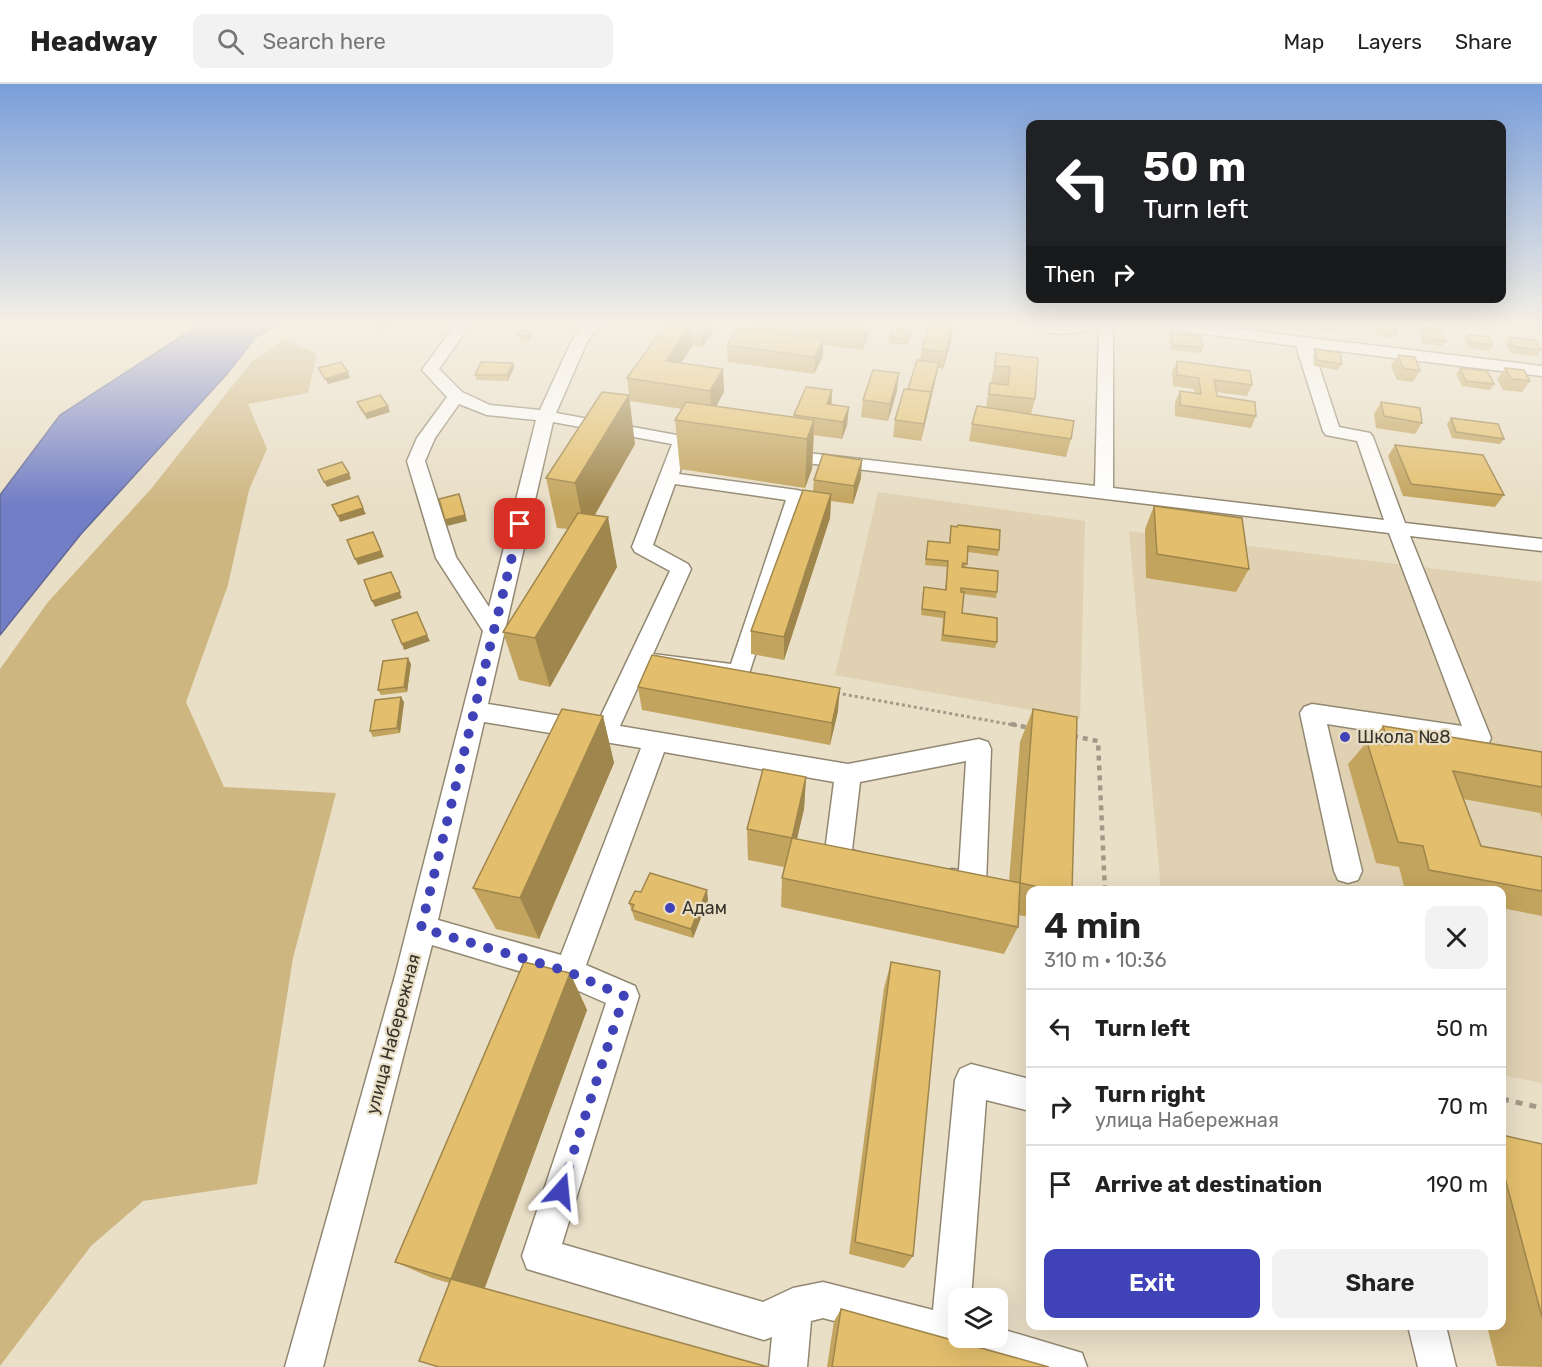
<!DOCTYPE html>
<html lang="en">
<head>
<meta charset="utf-8">
<style>
	body { margin:0; font-family:Rubik,sans-serif; background:#f2f2f2; color:#222; height:100vh; display:flex; flex-direction:column; font-size:22px; white-space:nowrap }
	* { box-sizing:border-box; margin:0 }
	p { font-size:20px; color:#767676 }
	.icon { flex:none; width:33px; height:33px; fill:none; stroke:currentColor; stroke-width:2; stroke-linecap:round; stroke-linejoin:round }
	.map { position:relative; flex:1; overflow:hidden }
	.panel { position:absolute; left:1026px; top:802px; width:480px; height:444px; display:flex; flex-direction:column; background:#fff; border-radius:12px; box-shadow:0 6px 24px #0002 }
	.panel>* { flex:none }
	.top-card { position:absolute; left:1026px; top:36px; width:480px; height:183px; border-radius:12px; box-shadow:0 6px 24px #0002; background:#202124; color:#fff; overflow:hidden }
	.buttons { position:absolute; left:948px; top:1204px; display:grid; gap:12px }
	.buttons a { display:grid; place-items:center; width:60px; height:60px; border-radius:12px; background:#fff; box-shadow:0 6px 24px #0002; font-size:30px }
	.pin { position:absolute; display:grid; place-items:center; width:51px; height:51px; color:#fff; margin:-26px; border-radius:12px; box-shadow:0 3px 9px #0006 }
	.me { position:absolute; width:66px; margin:-33px; rotate:18deg; stroke-linejoin:round; filter:drop-shadow(0 0 4px #0008) }
	.turn { display:flex; align-items:center; gap:21px; height:126px; padding:0 18px; font-size:27px }
	.turn .icon { width:78px; height:78px; stroke-width:2.5 }
	.turn b { display:block; font-size:42px; line-height:51px }
	.then { display:flex; align-items:center; height:57px; padding:0 18px; background:#0003; gap:12px; font-size:22px }
	.round { display:grid; place-items:center; flex:none; width:63px; height:63px; border-radius:12px; background:#f2f2f2 }
	.head { display:flex; align-items:center; justify-content:space-between; height:102px; padding:0 18px }
	h1 { font-size:36px; font-weight:600; line-height:45px }
	.button { display:flex; gap:12px; margin-top:auto; padding:12px 18px }
	.button a { flex:1; height:69px; border-radius:12px; background:#4043b8; color:#fff; font-size:24px; font-weight:600; line-height:69px; text-align:center }
	.button a+a { background:#f2f2f2; color:#222 }
	ul { padding:0; list-style:none }
	li { display:flex; align-items:center; gap:18px; height:78px; padding:0 18px; border-top:2px solid #e0e0e0 }
	li div { flex:1 }
	li b { display:block; font-size:22px }
	li em { font-style:normal }
	header { display:flex; align-items:center; gap:36px; box-sizing:border-box; height:84px; padding:0 30px; background:#fff; border-bottom:2px solid #e0e0e0 }
	header strong { font-size:28px }
	nav { display:flex; gap:33px; margin-inline-start:auto; font-size:21px }
	.search { width:420px; height:54px; background:#f2f2f2; display:flex; align-items:center; gap:15px; box-sizing:border-box; padding:0 21px; border-radius:12px; color:#767676; font-size:22px }
	.map>svg:first-child { display:block }
	.built { fill:#dfd1b2 }
	.green { fill:#ceb681 }
	.water { fill:#727ec5; stroke:#616897; stroke-width:1.5 }
	.lines { fill:none; stroke-linecap:round; stroke-linejoin:round }
	.minor-casing { stroke:#928872; stroke-width:3 }
	.path-far2 { stroke:#a29a88; stroke-width:3; stroke-dasharray:3 3; stroke-linecap:butt }
	.path-far1 { stroke:#a29a88; stroke-width:4.5; stroke-dasharray:5 5; stroke-linecap:butt }
	.path { stroke:#a29a88; stroke-width:5; stroke-dasharray:7 7; stroke-linecap:butt }
	.minor { fill:#fff; fill-rule:evenodd }
	.wall { fill:#c3a45e }
	.shaded-wall { fill:#9f864c }
	.building { fill:#e3bf6d; stroke:#9f864c; stroke-width:1.5 }
	.route { stroke:#4043b8; stroke-width:10; stroke-dasharray:0 18 }
	.poi-dot { fill:#4043b8; stroke:#e9dec6; stroke-width:2 }
	.labels { text-anchor:middle; stroke-width:4.5; stroke-linejoin:round; paint-order:stroke }
	.poi-label { font-size:18px; fill:#38342b; stroke:#e9dec6; text-anchor:start }
	.street-label { font-size:18px; fill:#38342b; stroke:#e9dec6 }
</style>
</head>
<body>
<header>
<strong>Headway</strong>
<div class="search"><svg class="icon" aria-label="search" viewBox="0 0 24 24"><circle cx="10" cy="10" r="6"/><path d="M15 15l6 6"/></svg>Search here</div>
<nav><a>Map</a><a>Layers</a><a>Share</a></nav>
</header>
<div class="map">
<svg width="1542" height="1283" viewBox="0 0 1542 1283">
	<rect width="100%" height="100%" fill="#e9dec6"/>
	<path class="built" d="M878,408L1085,437L1080,635L835,591Z
		M1129,447L1542,498V999L1502,991V807H1161Z"/>
	<path class="green" d="M285,255L317,270L308,309L248,320L267,365L249,406L228,501L186,618L224,703L336,709L293,874L257,1100L143,1117L91,1162L0,1282V585L48,518L151,405L252,277Z"/>
	<path class="water" d="M203,241H277L256,253L226,291L81,450L0,551V411L60,331L191,246Z"/>
	<g class="lines">
		<defs>
			<path id="minor" d="M455,241H470L439,285L462,308L490,321L540,326L572,256L586,241H601L587,258L556,329L715,358L718,362L715,366L709,367L688,363L679,390L797,406L804,408L806,412L747,596L739,598L646,585L620,642L848,680L979,655L988,658L991,665L986,800L982,809L972,812L942,806L938,797L942,788L952,785L959,786L966,677L860,698L852,766L869,771L873,779L869,787L859,791L828,783L824,775L834,698L664,668L586,881L635,902L639,912L562,1160L763,1218L793,1204L823,1198L933,1226L955,996L960,985L971,980L1030,995V1027L986,1016L971,1215H958V1254H998V1244L1082,1269L1087,1283H1002L953,1267L950,1268L823,1234L811,1237L807,1283H769L772,1253L764,1256L527,1185L522,1172L606,919L565,901L432,861L323,1283H285L395,892L483,547L436,474L407,377L417,354L447,313L422,286ZM459,320L487,331L536,336L489,523L456,473L425,377L435,354ZM553,338L672,360L632,463L635,468L670,487L598,638L488,620ZM675,400L786,416L731,580L653,570L691,485L688,480L653,461ZM484,638L641,664L561,871L438,836Z
				M1028,241H1095C1085,253 1038,252 1028,241Z
				M1099,241H1113V404L1384,436L1357,357L1326,351L1323,347L1296,262L1165,245L1158,241H1204L1542,282V292L1313,264L1339,343L1370,349L1373,353L1405,439L1542,455V467L1410,452L1491,654L1488,661L1479,664L1327,640L1362,787L1358,796L1348,799L1338,796L1334,787L1300,629L1304,623L1312,620L1462,642L1389,449L782,376L776,375L773,371L776,367L782,366L1095,402Z
				M1408,1242H1446L1456,1283H1418Z"/>
		</defs>
		<use href="#minor" class="minor-casing"/>
		<path class="path-far2" d="M837,609L1019,642"/>
		<path class="path-far1" d="M1011,640L1030,644
			M1073,652L1098,657L1105,807"/>
		<path class="path" d="M1502,1015L1542,1024"/>
		<use href="#minor" class="minor"/>
	</g>
	<path class="wall" d="M525,241H542L541,243Z
		M665,241H713V247L702,264L692,262L681,279L723,285L724,308L716,322L794,333V331L832,306V321L849,323L847,341L842,355L814,351L812,385L805,404L680,385L675,336L682,325L630,317L627,294Z
		M747,241H869L867,255L863,266L823,261V272L814,290L728,278L727,261L747,245Z
		M953,241L951,257L943,285L938,284L921,357L893,353L895,336L920,276L922,265Z
		M1314,241H1337L1334,247L1315,245Z
		M1372,241H1395L1398,248L1395,254L1376,252Z
		M1422,243L1446,257L1442,262L1423,260L1418,248Z
		M531,247L532,252L528,257L519,256L518,251Z
		M1171,249L1203,263L1201,269L1171,266L1169,255Z
		M1468,250L1493,261L1489,267L1468,264L1464,255Z
		M890,253H910L907,261L889,259Z
		M1509,253L1541,266L1537,272L1511,269L1505,259Z
		M1316,265L1342,280L1338,286L1314,282L1313,271Z
		M996,269L1038,274L1035,315L1031,330L1071,355L1066,373L969,357L972,340L986,323L990,299L1006,301L991,299Z
		M1398,271L1420,287L1413,298L1397,296L1391,282Z
		M1177,277L1252,301L1247,312L1216,308L1217,312L1256,332L1251,344L1175,332V318L1180,307L1195,309L1194,305L1173,302L1172,288Z
		M513,279L514,284L508,297L476,296L475,291Z
		M1460,284L1494,300L1490,306L1462,302L1456,290Z
		M1505,284L1530,297L1522,308L1503,306L1497,295Z
		M897,307L888,337L861,333L863,316Z
		M357,318L390,328L367,335L359,324Z
		M1381,318L1422,339L1415,350L1376,344L1374,330Z
		M1451,334L1504,355L1500,360L1452,354L1447,340Z
		M635,360L595,431L617,483L550,603L519,596L503,548L568,445L557,444L546,394Z
		M1395,361L1504,411L1495,423L1403,412L1388,372Z
		M861,394L853,420L831,417L830,434L784,576L751,570V547L813,407L814,396Z
		M1154,422L1249,485L1236,508L1146,494L1145,445Z
		M951,442L999,466L998,472L968,468L966,483L997,508L996,514L964,510L962,529L997,558L995,564L941,557L943,534L921,531L924,503L945,506L947,483L925,481L928,457L949,459Z
		M411,580L407,608L381,611L378,606Z
		M638,603L838,627L830,661L642,626Z
		M404,618L400,649L373,653L370,647Z
		M1033,625L1072,807H1030V833L1018,831V843L1004,870L781,823L782,794L784,783L748,776L747,745L806,693L804,725L797,755L1009,797L1020,658Z
		M603,632L614,679L539,855L496,845L473,804Z
		M1383,642L1542,668V734L1540,729L1463,715L1481,762L1542,773V832L1502,824V807H1412L1405,806L1399,783L1376,779L1348,680L1367,658H1369Z
		M641,808L708,816L693,854L635,836L629,819Z
		M891,878L913,1172L904,1184L849,1170L884,904Z
		M570,889L587,926L484,1204L449,1199L432,1194L395,1178Z
		M1502,1051L1542,1060V1283L1497,1282L1487,1242H1502Z
		M841,1225L1049,1283H827L834,1237Z"/>
	<path class="shaded-wall" d="M375,241H397L377,247Z
		M690,241H691L692,262L668,299L666,277Z
		M701,241H713V247L702,264Z
		M868,241H869L867,255L863,266L865,249Z
		M953,241L951,257L943,285L946,268Z
		M531,247L532,252L528,257L527,252Z
		M823,255V272L814,290L815,273Z
		M513,279L514,284L508,297L507,291Z
		M939,279L937,290L921,357L924,340Z
		M723,285L724,308L712,330L710,307Z
		M348,288L350,294L328,300L325,295Z
		M899,289L897,307L888,337L890,320Z
		M832,306L831,323L827,320Z
		M629,311L635,360L585,448L575,399Z
		M388,322L390,328L367,335L365,330Z
		M849,323L847,341L842,355L843,338Z
		M814,336L812,385L805,404L807,355Z
		M862,376L861,394L853,420L854,402Z
		M349,389L351,395L327,403L324,398Z
		M459,410L467,437L447,442L445,436Z
		M831,410L830,434L784,576V553Z
		M363,424L366,430L340,438L338,432Z
		M608,433L617,483L550,603L535,554Z
		M373,448L384,473L358,481L355,475Z
		M391,488L402,514L375,523L372,517Z
		M427,551L430,557L404,566L402,560Z
		M408,574L411,580L407,608L404,603Z
		M840,604L838,627L830,661L832,639Z
		M401,613L404,618L400,649L397,644Z
		M603,632L614,679L539,855L520,814Z
		M806,693L804,725L790,784L792,754Z
		M707,806L708,816L693,854L691,845Z
		M570,889L587,926L483,1209L451,1195Z"/>
	<path class="building" d="M665,241H690L666,277L723,285L710,307L627,294Z
		M802,241H868L865,249Z
		M929,241H953L946,268L922,265Z
		M1377,241H1395L1398,248L1379,246Z
		M1422,243L1440,245L1446,257L1427,254Z
		M738,244L823,255L815,273L727,261Z
		M893,245L911,247L908,256L890,253Z
		M522,246L531,247L527,252L518,251Z
		M1171,249L1200,252L1203,263L1173,261Z
		M1468,250L1489,253L1493,261L1472,259Z
		M1509,253L1535,256L1541,266L1515,263Z
		M1316,265L1340,269L1342,280L1317,276Z
		M996,269L1038,274L1035,315L989,310L990,299L1008,301L1010,283L995,282Z
		M1398,271L1415,273L1420,287L1403,284Z
		M917,276L939,279L931,308L908,305Z
		M1177,277L1250,287L1252,301L1214,296L1217,312L1255,318L1256,332L1180,321V307L1201,310L1199,294L1177,291Z
		M341,278L348,288L325,295L318,284Z
		M481,278L513,279L507,291H475Z
		M1460,284L1487,287L1494,300L1466,297Z
		M1505,284L1524,286L1530,297L1511,295Z
		M873,286L899,289L890,320L863,316Z
		M806,303L832,306L827,320L849,323L843,338L794,331Z
		M904,305L931,308L924,340L895,336Z
		M602,308L629,311L575,399L546,394Z
		M380,311L388,322L365,330L357,318Z
		M686,318L814,336L807,355L675,336Z
		M1381,318L1420,324L1422,339L1384,332Z
		M977,322L1074,337L1071,355L972,340Z
		M1451,334L1498,340L1504,355L1456,348Z
		M1395,361L1483,371L1504,411L1411,400Z
		M823,370L862,376L854,402L814,396Z
		M342,378L349,389L324,398L318,386Z
		M803,406L831,410L784,553L751,547Z
		M459,410L465,431L445,436L439,415Z
		M358,412L363,424L338,432L332,421Z
		M1154,422L1242,434L1249,485L1157,470Z
		M578,429L608,433L535,554L503,548Z
		M958,441L1000,446L999,466L968,462L967,480L963,479L962,483L998,487L997,508L961,504V508H964L962,529L997,534V558L943,551L945,528L922,525L924,503L946,506L948,477L926,475L928,457L950,459L951,442L957,443Z
		M373,448L381,467L355,475L347,456Z
		M391,488L400,508L372,517L364,496Z
		M417,528L427,551L402,560L392,536Z
		M652,571L840,604L832,639L638,603Z
		M408,574L404,603L378,606L383,577Z
		M401,613L397,644L370,647L375,616Z
		M562,625L603,632L520,814L473,804Z
		M1033,625L1077,633L1072,807H1057L1020,799L1018,843L782,794L792,754L1020,799Z
		M1383,642L1542,668V703L1453,687L1481,762L1542,773V807L1429,786L1423,762L1398,758L1367,658L1389,661Z
		M763,685L806,693L792,754L747,745Z
		M650,789L707,806L691,845L632,826L634,821L629,819L635,807L641,808Z
		M524,878L570,889L451,1195L395,1178Z
		M891,878L940,887L913,1172L855,1158Z
		M1502,1051L1542,1060V1233L1502,1083Z
		M451,1195L768,1283H439L419,1277Z
		M841,1225L1049,1283H832Z"/>
	<linearGradient id="sky" x2="0" y2="1"><stop stop-color="#799eda"/><stop offset="0.57" stop-color="#f5f0e5"/><stop offset="1" stop-color="#f5f0e5" stop-opacity="0"/></linearGradient>
	<rect width="1542" height="421" fill="url(#sky)"/>
	<g class="lines">
		<path class="route" d="M520,440L421,844L569,888L624,912L561,1107"/>
	</g>
	<g class="poi-dot">
		<circle cx="1345" cy="653" r="6"/>
		<circle cx="670" cy="824" r="6"/>
	</g>
	<g class="labels">
		<g class="poi-label">
			<text x="1357" y="659">Школа №8</text>
			<text x="682" y="830">Адам</text>
		</g>
		<g class="street-label">
			<text transform="translate(393 950) rotate(-75)" y="6">улица Набережная</text>
		</g>
	</g>
</svg>
<div class="buttons">
<a><svg class="icon" aria-label="layers" viewBox="0 0 24 24"><path d="M12 4l9 5-9 5-9-5zM3 14l9 5 9-5"/></svg></a>
</div>
<div class="pin" style="left:520px;top:440px;background:#d93025"><svg class="icon" aria-label="arrive" viewBox="0 0 24 24"><path d="M6 21V4h12l-3 4 3 4H6"/></svg></div>
<svg class="me" style="left:561px;top:1107px" viewBox="-20 -20 40 40"><path d="M0-17L14 15 0 8-14 15z" fill="#4043b8" stroke="#fff" stroke-width="4"/></svg>
<div class="top-card">
<div class="turn"><svg class="icon" aria-label="left" viewBox="0 0 24 24"><path d="M17 20v-9H6M10 6l-5 5 5 5"/></svg><div><b>50 m</b>Turn left</div></div>
<div class="then">Then<svg class="icon" aria-label="right" viewBox="0 0 24 24"><path d="M7 20v-9h11M14 6l5 5-5 5"/></svg></div>
</div>
<section class="panel">
<div class="head"><div><h1>4 min</h1><p>310 m · 10:36</p></div><a class="round"><svg class="icon" aria-label="close" viewBox="0 0 24 24"><path d="M6 6l12 12M18 6L6 18"/></svg></a></div>
<ul>
<li><svg class="icon" aria-label="left" viewBox="0 0 24 24"><path d="M17 20v-9H6M10 6l-5 5 5 5"/></svg><div><b>Turn left</b></div><em>50 m</em></li>
<li><svg class="icon" aria-label="right" viewBox="0 0 24 24"><path d="M7 20v-9h11M14 6l5 5-5 5"/></svg><div><b>Turn right</b><p>улица Набережная</p></div><em>70 m</em></li>
<li><svg class="icon" aria-label="arrive" viewBox="0 0 24 24"><path d="M6 21V4h12l-3 4 3 4H6"/></svg><div><b>Arrive at destination</b></div><em>190 m</em></li>
</ul>
<div class="button"><a>Exit</a><a>Share</a></div>
</section>
</div>
</body>
</html>
